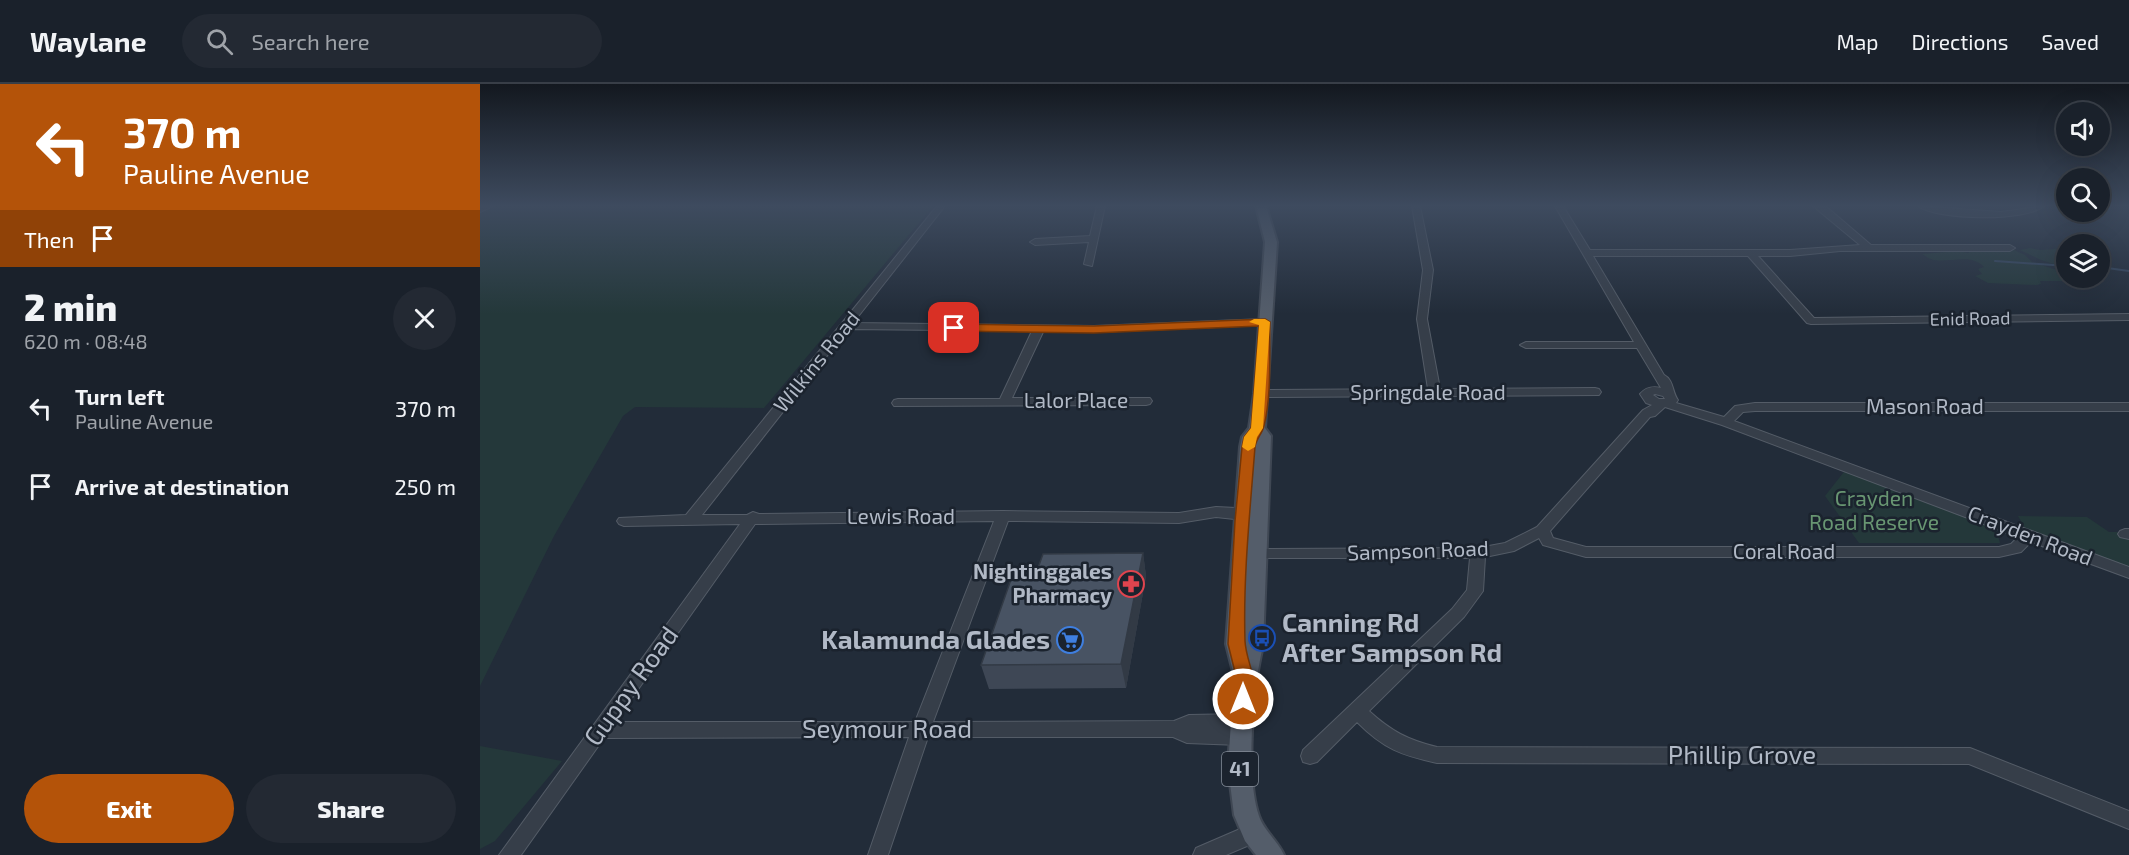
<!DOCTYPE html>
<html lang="en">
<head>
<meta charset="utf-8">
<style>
	body { margin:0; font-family:"Exo 2",sans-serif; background:#232933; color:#f1f3f6; height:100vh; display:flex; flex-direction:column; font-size:22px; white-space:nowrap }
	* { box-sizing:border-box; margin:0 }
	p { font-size:20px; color:#9fa3a9 }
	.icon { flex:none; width:33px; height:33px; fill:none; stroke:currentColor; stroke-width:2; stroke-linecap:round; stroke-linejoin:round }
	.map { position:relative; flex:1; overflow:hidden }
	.side { display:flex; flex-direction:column; background:#1a212b; width:480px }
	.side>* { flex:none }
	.banner { background:#b45309; color:#fff; overflow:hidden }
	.fabs { position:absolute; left:1576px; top:18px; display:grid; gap:12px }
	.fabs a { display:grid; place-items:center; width:54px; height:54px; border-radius:50%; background:#1a212b; box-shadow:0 6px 24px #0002,0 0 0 2px #383e47; font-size:30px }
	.pin { position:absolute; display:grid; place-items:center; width:51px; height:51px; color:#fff; margin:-26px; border-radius:12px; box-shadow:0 3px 9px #0006 }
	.me { position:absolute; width:66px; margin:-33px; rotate:0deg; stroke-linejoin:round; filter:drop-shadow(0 0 4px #0008) }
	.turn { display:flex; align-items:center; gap:21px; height:126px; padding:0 24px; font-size:27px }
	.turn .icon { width:78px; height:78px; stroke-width:2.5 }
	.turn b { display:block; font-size:42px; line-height:51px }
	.then { display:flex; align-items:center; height:57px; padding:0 24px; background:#0003; gap:12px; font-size:22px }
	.round { display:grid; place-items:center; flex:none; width:63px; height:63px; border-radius:32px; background:#232933 }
	.head { display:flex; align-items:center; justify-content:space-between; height:102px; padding:0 24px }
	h1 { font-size:36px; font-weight:800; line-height:45px }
	.button { display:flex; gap:12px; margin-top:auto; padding:12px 24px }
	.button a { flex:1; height:69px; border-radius:36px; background:#b45309; color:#fff; font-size:24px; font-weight:800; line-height:69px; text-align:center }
	.button a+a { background:#232933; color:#f1f3f6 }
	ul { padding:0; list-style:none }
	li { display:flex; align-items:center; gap:18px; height:78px; padding:0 24px }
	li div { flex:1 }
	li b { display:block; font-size:22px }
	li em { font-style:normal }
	header { display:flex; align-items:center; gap:36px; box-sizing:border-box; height:84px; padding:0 30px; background:#1a212b; border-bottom:2px solid #383e47 }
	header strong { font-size:28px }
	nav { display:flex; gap:33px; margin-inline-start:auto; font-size:21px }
	.search { width:420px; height:54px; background:#232933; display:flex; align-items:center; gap:15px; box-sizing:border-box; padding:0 21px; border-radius:33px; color:#9fa3a9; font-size:22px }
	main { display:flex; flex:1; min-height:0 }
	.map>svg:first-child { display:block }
	.green { fill:#24383a }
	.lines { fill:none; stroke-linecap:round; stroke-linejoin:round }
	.stream { stroke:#364860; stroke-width:2 }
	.minor-casing { stroke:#545c67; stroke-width:2 }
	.major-casing { stroke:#3f4753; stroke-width:4 }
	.minor { fill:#363e49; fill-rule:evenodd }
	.major { fill:#545d6a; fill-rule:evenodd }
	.wall { fill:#3e4755 }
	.shaded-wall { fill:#323a45 }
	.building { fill:#485363; stroke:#323a45; stroke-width:1.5 }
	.route { fill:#b45309; stroke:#753606; stroke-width:1.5 }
	.slow { fill:#f59e0b }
	.labels { text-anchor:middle; stroke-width:5; stroke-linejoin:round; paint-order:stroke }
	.far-street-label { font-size:18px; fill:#b1b9c6; stroke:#1b232e }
	.shield { fill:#1b232e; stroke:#848c98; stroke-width:1.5 }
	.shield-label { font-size:20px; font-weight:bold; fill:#b1b9c6 }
	.street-label { font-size:21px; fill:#b1b9c6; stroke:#1b232e }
	.park-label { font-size:21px; fill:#689672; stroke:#1b232e }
	.poi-label { font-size:21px; font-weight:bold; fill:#b1b9c6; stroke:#1b232e; text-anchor:end }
	.near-poi-label { font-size:26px; font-weight:bold; fill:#b1b9c6; stroke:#1b232e; text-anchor:start }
	.near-street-label { font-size:26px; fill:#b1b9c6; stroke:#1b232e }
</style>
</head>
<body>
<header>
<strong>Waylane</strong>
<div class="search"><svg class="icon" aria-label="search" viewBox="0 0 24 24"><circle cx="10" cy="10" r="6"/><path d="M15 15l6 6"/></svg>Search here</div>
<nav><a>Map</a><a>Directions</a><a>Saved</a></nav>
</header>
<main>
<section class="side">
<div class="banner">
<div class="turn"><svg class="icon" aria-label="left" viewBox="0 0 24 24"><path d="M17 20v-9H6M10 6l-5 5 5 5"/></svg><div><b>370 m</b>Pauline Avenue</div></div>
<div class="then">Then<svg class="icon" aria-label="arrive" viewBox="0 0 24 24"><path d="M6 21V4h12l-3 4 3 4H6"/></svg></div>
</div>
<div class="head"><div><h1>2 min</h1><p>620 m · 08:48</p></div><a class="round"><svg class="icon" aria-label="close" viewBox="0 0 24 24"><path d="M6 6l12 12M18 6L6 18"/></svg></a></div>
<ul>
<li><svg class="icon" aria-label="left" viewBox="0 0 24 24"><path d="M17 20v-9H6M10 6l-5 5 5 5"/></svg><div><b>Turn left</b><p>Pauline Avenue</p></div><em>370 m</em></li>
<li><svg class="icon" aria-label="arrive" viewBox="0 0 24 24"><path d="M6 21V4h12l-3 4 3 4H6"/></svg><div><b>Arrive at destination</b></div><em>250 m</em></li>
</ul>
<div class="button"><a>Exit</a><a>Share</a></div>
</section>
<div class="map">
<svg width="1649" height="771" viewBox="0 0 1649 771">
	<rect width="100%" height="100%" fill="#222c39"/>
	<path class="green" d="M11,122H453L284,324L155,323L143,332L74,452L0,602V126Z
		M1530,164L1545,171L1552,178L1583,188L1586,193L1582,197H1560L1561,200L1556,201L1508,199L1495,192L1502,190L1498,185L1504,183C1491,169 1470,179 1454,176C1449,175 1446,172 1442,170L1478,167L1489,169L1488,167Z
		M1550,164L1560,166L1587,164V174L1575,172L1587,177V184L1561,176L1540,166Z
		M1367,384L1514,438L1520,459H1379L1345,412Z
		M1538,432L1607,433L1629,448H1649V489L1549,451Z
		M0,662L82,677L15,757L0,765Z"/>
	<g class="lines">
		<path class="stream" d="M1515,177L1587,182
			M1620,183L1649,187"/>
		<defs>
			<path id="minor" d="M0,122H13L0,128Z
				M457,122H465L373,239L614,242L785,235L790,238L785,241L614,248H563L532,314H670L672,317L670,320L666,321L414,322L412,319L414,316L418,315H520L552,247L368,245L222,431H267L273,428L279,430L523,427L699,429L736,423L756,424L778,429L780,432L773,437L736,433L699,439L528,437L453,638L694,637L709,631L762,630L768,633L771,638L768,643L762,646L767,647L769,653L767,659L760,661L707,659L693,653H448L408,771H388L429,653L124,654L41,771H19L260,440L144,442L139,440L137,437L139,434L206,431ZM514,437L435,638H135L275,440Z
				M617,122H625L612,182L604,180L609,158L555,161L550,158L555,155L610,152Z
				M932,122H940L953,186L947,235L960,305L1115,304L1119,305L1121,308L1119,311L777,313L775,310L781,306L948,305L937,235L943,186Z
				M1075,122H1083L1110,166H1310L1380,161L1333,122H1343L1349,125L1391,161H1530L1535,164L1530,167H1360L1310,172H1278L1334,234L1649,230V236L1331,240L1327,239L1268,172H1113L1184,291C1194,296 1192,308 1198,316L1196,319L1244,333L1255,322L1275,319H1649V327H1275L1263,328L1254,337L1649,483V494L1551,458L1541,468L1519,473H1106L1063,461L1059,454L1034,467L1005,473L1003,507L984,533L889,627C911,647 928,656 957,663L1490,664L1649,727V745L1489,680L957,679C921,671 904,665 877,638L837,678L830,680L823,678L821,672L823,666L972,525L987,506L990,474H770L765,473L762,469L765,465L998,464L1025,459L1057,443L1163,326L1172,321L1166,319L1160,310C1166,303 1173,302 1181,304L1157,264H1046L1040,261L1046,258H1154ZM1175,310L1183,312L1185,315H1179L1173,311ZM1185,323L1242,341L1538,453L1531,460L1519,463H1106L1073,454L1070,447L1170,333L1175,332Z
				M1438,122L1521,128L1564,122C1546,138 1456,136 1438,122Z
				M1645,445H1649V455L1640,453L1638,450L1640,447Z
				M774,739L781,742L784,749L781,756L746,771H713L716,764Z"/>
			<path id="major" d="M776,122H786L797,158L785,344L791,352L783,562C773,603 765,692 779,732C784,747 798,757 804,771H776L765,757L754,731L748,683L754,592L746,560L760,363L762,353L769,344L774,310L785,158Z"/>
		</defs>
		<use href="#minor" class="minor-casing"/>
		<use href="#major" class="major-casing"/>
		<use href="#minor" class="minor"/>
		<use href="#major" class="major"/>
	</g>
	<path class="wall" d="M663,469L666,492L646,604L509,605L501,581Z"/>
	<path class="shaded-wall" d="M663,469L666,492L646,604L641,580Z"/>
	<path class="building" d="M663,469L641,580L501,581L535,484H558L563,470Z"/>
	<linearGradient id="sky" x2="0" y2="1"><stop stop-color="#13181f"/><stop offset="0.53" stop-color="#3e4b5f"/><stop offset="1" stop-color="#3e4b5f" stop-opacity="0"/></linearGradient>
	<rect width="1649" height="230" fill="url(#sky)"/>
	<path class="route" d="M785,235L790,238C789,271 792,310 784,342C782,350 776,355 775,363C770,427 763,494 765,557C766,579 781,598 770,620L763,622L757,620L754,615L756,592L748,560L755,437L762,363L764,353L771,344L779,242L614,249L474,247L468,244L474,240L614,242Z"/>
	<path class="slow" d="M785,235L790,238L783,344L777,353L775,363L768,367L762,363L764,353L771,344L779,241L769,238L774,235Z"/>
	<defs>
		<symbol id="pharmacy-ring" viewBox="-11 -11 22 22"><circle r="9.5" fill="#1b232e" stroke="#e0444e" stroke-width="1.5"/><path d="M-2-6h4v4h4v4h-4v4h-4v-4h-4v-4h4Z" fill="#e0444e"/></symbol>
		<symbol id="bus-ring" viewBox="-11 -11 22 22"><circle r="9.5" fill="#1b232e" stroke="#1a4fb4" stroke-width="1.5"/><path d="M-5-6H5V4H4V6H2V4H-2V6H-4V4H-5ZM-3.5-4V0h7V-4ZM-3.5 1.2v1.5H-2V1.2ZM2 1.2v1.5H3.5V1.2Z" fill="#1a4fb4"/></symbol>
		<symbol id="supermarket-ring" viewBox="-11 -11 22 22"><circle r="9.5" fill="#1b232e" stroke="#3f7fe0" stroke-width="1.5"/><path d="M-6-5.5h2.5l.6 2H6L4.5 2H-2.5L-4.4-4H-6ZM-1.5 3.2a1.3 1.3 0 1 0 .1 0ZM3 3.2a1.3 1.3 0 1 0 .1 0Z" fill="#3f7fe0"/></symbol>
	</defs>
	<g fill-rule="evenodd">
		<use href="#pharmacy-ring" x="636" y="485" width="30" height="30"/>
		<use href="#bus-ring" x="767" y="539" width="30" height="30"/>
		<use href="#supermarket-ring" x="575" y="541" width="30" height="30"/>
	</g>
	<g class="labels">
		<g class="far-street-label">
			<text transform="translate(1490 235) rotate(-1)" y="6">Enid Road</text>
		</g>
		<rect class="shield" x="742" y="668" width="36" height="34" rx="4.5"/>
		<g class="shield-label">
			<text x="760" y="692">41</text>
		</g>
		<g class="street-label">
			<text transform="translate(337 278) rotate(-51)" y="7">Wilkins Road</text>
			<text x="948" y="316">Springdale Road</text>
			<text x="596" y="324">Lalor Place</text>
			<text x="1445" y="330">Mason Road</text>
			<text x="421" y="440">Lewis Road</text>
			<text transform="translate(1550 452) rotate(21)" y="7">Crayden Road</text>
			<text transform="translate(938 467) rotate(-2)" y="7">Sampson Road</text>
			<text x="1304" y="475">Coral Road</text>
		</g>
		<g class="park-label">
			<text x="1394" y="422">Crayden<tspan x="1394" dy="24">Road Reserve</tspan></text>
		</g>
		<g class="poi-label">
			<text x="632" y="495">Nightinggales<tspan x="632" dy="24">Pharmacy</tspan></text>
		</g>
		<g class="near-poi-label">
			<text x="802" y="548">Canning Rd<tspan x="802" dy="30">After Sampson Rd</tspan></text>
			<text x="570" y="565" text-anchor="end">Kalamunda Glades</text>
		</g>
		<g class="near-street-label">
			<text transform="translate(151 602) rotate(-54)" y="9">Guppy Road</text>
			<text x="407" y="654">Seymour Road</text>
			<text x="1262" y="680">Phillip Grove</text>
		</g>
	</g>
</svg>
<div class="fabs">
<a><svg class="icon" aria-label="sound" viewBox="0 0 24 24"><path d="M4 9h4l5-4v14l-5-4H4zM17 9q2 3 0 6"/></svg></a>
<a><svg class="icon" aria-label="search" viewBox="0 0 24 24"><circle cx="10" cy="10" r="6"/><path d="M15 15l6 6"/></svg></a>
<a><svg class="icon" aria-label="layers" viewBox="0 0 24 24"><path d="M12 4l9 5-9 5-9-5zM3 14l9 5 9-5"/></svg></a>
</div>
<div class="pin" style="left:474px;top:244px;background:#d93025"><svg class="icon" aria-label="arrive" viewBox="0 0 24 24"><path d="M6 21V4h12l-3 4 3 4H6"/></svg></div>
<svg class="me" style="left:763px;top:615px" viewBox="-20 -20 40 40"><circle r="17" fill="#b45309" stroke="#fff" stroke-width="3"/><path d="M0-11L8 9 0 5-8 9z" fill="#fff"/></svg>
</div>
</main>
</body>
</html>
